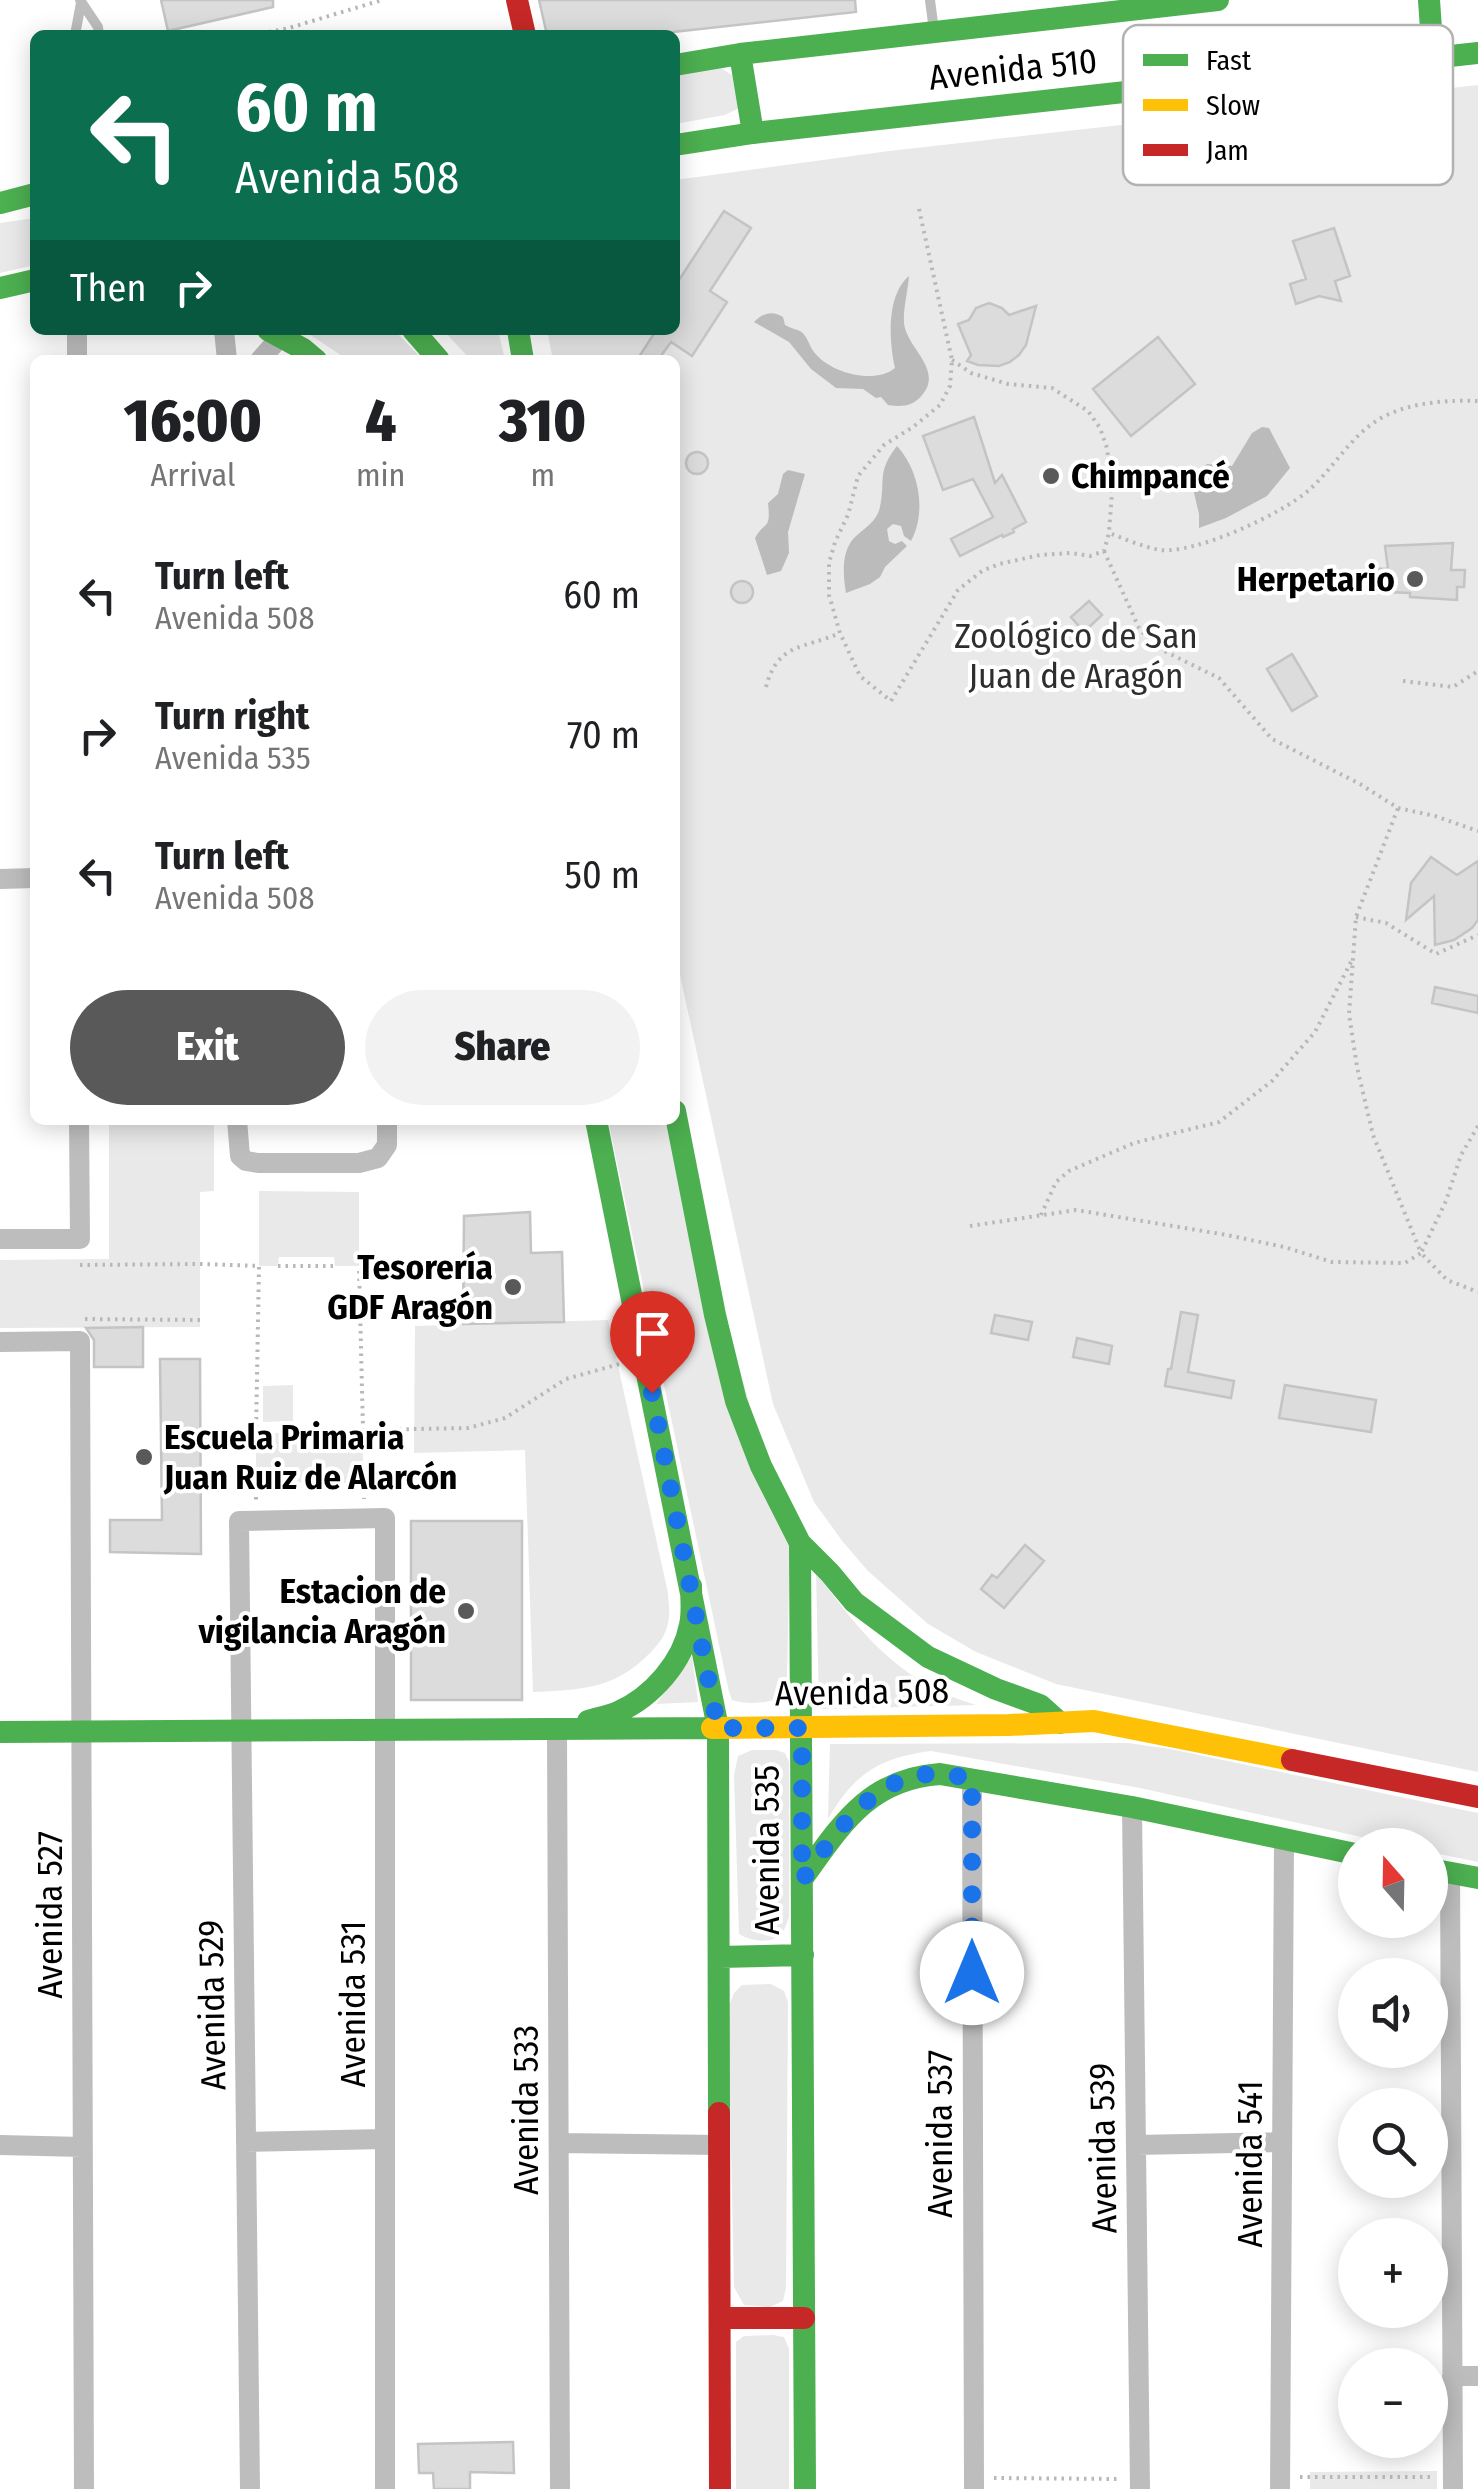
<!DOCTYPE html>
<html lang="en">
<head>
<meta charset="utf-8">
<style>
	body { margin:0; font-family:"Fira Sans Condensed",sans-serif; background:#f2f2f2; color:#202124; height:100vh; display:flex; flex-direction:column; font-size:38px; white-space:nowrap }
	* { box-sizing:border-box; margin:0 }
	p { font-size:32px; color:#757577 }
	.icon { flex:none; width:55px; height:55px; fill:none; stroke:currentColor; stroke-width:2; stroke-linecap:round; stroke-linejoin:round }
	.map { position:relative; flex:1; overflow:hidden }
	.details { position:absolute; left:30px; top:355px; width:650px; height:770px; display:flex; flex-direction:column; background:#fff; border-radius:15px; box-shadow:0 5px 25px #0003 }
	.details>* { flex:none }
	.hud { position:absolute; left:30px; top:30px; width:650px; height:305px; border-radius:15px; box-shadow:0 5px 25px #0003; background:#0b6e4f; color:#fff; overflow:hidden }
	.needle { width:65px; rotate:340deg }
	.fabs { position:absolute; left:1338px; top:1828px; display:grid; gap:20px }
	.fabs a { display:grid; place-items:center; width:110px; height:110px; border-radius:50%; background:#fff; box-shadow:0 5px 25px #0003; font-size:50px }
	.pin { position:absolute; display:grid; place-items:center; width:85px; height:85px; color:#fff; margin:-102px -42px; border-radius:50% 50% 50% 0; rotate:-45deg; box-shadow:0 0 10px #0007 }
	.pin .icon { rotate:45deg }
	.me { position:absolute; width:110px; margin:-55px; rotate:0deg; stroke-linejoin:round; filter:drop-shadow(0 0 8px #0008) }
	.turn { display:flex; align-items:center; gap:35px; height:210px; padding:0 40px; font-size:45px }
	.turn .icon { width:130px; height:130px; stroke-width:2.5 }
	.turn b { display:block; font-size:70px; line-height:85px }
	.then { display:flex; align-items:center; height:95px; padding:0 40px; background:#0003; gap:20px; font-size:38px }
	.eta { display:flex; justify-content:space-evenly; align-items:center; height:170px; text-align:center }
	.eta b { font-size:60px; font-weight:800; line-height:70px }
	.button { display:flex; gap:20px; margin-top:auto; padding:20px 40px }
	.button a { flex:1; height:115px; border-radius:60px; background:#595959; color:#fff; font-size:40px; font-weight:800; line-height:115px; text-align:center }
	.button a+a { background:#f2f2f2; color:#202124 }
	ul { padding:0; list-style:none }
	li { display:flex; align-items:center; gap:30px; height:140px; padding:0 40px }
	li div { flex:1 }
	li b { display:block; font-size:38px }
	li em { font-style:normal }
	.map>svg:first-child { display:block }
	.green { fill:#e9e9e9 }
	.water { fill:#bbb }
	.building { fill:#dcdcdc; stroke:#c4c4c4; stroke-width:2.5 }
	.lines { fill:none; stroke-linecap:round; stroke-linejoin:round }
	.path { stroke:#b8b8b8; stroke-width:4; stroke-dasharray:2.5 5; stroke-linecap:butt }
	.lane { stroke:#bdbdbd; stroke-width:10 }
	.street { stroke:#bdbdbd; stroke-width:20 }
	.fast { stroke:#4caf50; stroke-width:22 }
	.slow { stroke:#ffc107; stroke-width:22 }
	.jam { stroke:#c62828; stroke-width:22 }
	.route { stroke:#1a73e8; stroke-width:18; stroke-dasharray:0 32.4 }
	.poi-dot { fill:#595959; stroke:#fff; stroke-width:4 }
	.labels { text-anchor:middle; stroke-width:8; stroke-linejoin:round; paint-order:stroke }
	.street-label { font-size:35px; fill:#000; stroke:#fff }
	.poi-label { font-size:35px; font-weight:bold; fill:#000; stroke:#fff; text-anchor:end }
	.park-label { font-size:35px; fill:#2e2e2e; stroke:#fff }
	.key { fill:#fff; stroke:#b2b2b2; stroke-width:2.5 }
	.key-label { font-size:28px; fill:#000 }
</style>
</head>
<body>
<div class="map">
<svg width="1478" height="2489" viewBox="0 0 1478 2489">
	<rect width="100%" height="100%" fill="#fff"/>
	<path class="green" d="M715,64L732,75L739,108L725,115L675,124V72Z
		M1478,85V1772L1056,1684L976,1652L928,1624L868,1571L843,1542L814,1502L773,1404L675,952V360H553L547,330H675V180L889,151Z
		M35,218V265L0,273V223Z
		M303,330H394L423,360H348Z
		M443,330H498L505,360H471Z
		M214,1120V1191L200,1192V1327L0,1328V1260L109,1259V1121Z
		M608,1120H667L790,1543L787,1675L785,1694C773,1704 747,1705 732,1700L729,1692Z
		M259,1191L359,1192V1266H335L334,1257H279L278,1266H259Z
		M608,1320L668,1593C668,1601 670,1609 669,1617C668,1631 661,1642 651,1652C616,1689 581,1690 533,1692L525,1450L414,1453L415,1326Z
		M293,1385V1421L263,1422V1386Z
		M337,1430H363V1483L256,1482V1433H280L281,1441H336Z
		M816,1571C849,1619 886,1665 939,1691C951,1697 964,1701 976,1705L819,1709Z
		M692,1656L698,1702L656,1704Z
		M1128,1743L1170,1749L1478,1813V1862L1430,1852V1845H1398L1140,1788L931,1751C879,1758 855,1773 828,1819L830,1744Z
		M752,1750H776L785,1753L789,1762V1916C789,1918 784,1932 782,1933C772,1945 750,1941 739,1934L734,1775L738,1756Z
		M771,1984L784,1991L788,2002L786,2288L783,2301L770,2307L744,2305L734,2287L728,2008L734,1993L742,1985Z
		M773,2335L784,2337L789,2349V2489H736V2342L744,2336Z
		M1437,2471V2489H1310V2472Z"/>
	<path class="water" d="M909,276C908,291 903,308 904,323C906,347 943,369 923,394C913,407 901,407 888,405L881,397L876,398L863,389L836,388L811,369L789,342L754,322C762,313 773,310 783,317L785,325C790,328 796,329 800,331C808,336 809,346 814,352C830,373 874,385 895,368C889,342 886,295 909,276Z
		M1262,427L1269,428L1290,468L1267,496L1226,518L1199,528V514L1190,476L1207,464L1232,466L1252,433Z
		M897,446C919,470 927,511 911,541L904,536L901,526L893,524L887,529L889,541L895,544L902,541L907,546L885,567L880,577L870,584L846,593C843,575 841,552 854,538C864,528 877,522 880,507C886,480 876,473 897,446Z
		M788,470L805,474L788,532L789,553L781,571L767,575L755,538C765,520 771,531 768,503L778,494L783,474Z"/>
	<path class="building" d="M161,0H273V7L168,31Z
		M539,0H855L856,12L646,35H547Z
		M724,211L751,228L710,291L727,302L692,356L671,342L658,360H637L655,332L652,330H675V286Z
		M1334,228L1350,276L1335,281L1341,301L1319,296L1296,304L1290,284L1306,279L1293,241Z
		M989,303L1002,308L1009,315L1036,306L1026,345L1019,355L1010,362L999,366L978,365L967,361L971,355L958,324L969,320L976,308Z
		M1158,337L1195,384L1131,436L1093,389Z
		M974,417L995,483L1002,475L1026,522L1013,529L1014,532L1003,537L1002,535L960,556L951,539L993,517L973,479L943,490L923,436Z
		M686 463a11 11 0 1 1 22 0a11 11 0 1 1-22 0Z
		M1453,543L1451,570H1465L1464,587H1457V600L1410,597V593L1365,591L1366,568L1388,569L1385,546Z
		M731 592a11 11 0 1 1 22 0a11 11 0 1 1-22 0Z
		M1089,601L1102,615L1084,632L1071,617Z
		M1292,654L1317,696L1292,711L1267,669Z
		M1431,857L1457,875L1478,861V920L1472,928L1454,940L1435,945L1434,896L1406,920L1411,883Z
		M1435,987L1478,996V1013L1432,1003Z
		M530,1212L531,1253L562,1252L564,1322L463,1324L464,1216Z
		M1181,1312L1198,1315L1188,1372L1234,1381L1231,1398L1165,1386L1168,1369H1171Z
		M995,1315L1032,1322L1028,1340L991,1333Z
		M143,1327V1367H94V1340L86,1328Z
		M1077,1338L1112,1346L1109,1364L1073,1357Z
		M160,1359H200L201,1554L110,1552V1520H162Z
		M1285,1385L1376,1400L1371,1432L1279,1418Z
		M411,1521H522V1700H411Z
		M1025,1545L1044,1561L1004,1608L981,1589L992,1575L997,1578Z
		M513,2442L514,2473L470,2472V2489H434L433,2473H419L418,2444Z"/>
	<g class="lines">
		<path class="path" d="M254,35L289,28L382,0
			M919,209L952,360L950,386L940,405L913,427L884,445L858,476L848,515L835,542L829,563V595L840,633L860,676L891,701L958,590L982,571L999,564L1040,555L1071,553L1090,556L1104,551L1109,533C1125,539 1143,547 1160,550C1196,554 1282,514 1309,490C1336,466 1353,431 1387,415C1414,402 1449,400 1478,401
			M952,360L971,373L1008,384L1052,388L1088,411L1100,428L1107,448L1112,493L1109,532
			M1104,551L1139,628L1154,646L1219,678L1272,739L1360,784L1398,808L1435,816L1478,831
			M1403,681L1453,687L1478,671
			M766,687C778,642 804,649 840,633
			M1356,917L1386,923L1436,954L1478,935
			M1478,1126L1461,1155L1446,1201L1421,1253L1447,1280L1478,1292
			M1041,1215L1056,1182L1069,1171L1134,1143L1219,1122L1272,1081L1315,1032L1352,960
			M970,1226L1076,1210L1227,1235L1284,1247L1332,1262L1405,1263L1421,1253L1373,1135L1357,1067L1349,1014L1356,917L1398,808
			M80,1265L200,1264L259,1266L256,1433L200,1432
			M278,1266H335
			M414,1268L359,1266L363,1430L468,1428L505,1418L566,1379L623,1363
			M85,1319L200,1320
			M280,1433L337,1430
			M256,1482V1501
			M363,1483L364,1499
			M1300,2477H1431
			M994,2478L1120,2479"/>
		<path class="lane" d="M80,0L98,27L99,35
			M930,0L934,31
			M75,35L81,3"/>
		<path class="street" d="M77,330V360
			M224,330L227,360
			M260,360L281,336
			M0,879L35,878
			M237,1120L240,1156L246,1161L258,1163H359L378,1158L387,1145V1120
			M0,1239H80L79,1120
			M0,1342L80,1341L84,2489
			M557,1730L560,2489
			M972,1779L974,2489
			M1132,1807L1140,2489
			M1450,1873L1453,2489
			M246,2142L385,2139
			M559,2143L720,2145
			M0,2145L83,2147
			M1136,2145L1282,2142
			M1452,2376H1478
			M250,2489L239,1521L385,1518V2489
			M1280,2489L1284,1840"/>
		<path class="fast" d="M1429,0L1433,58
			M740,54L753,133
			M675,65L740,54L1218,0
			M675,145L753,133L1478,53
			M0,203L35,194
			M0,288L35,280
			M268,330L303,349L316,360
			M413,330L439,360
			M518,330L523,360
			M675,1111L715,1315L736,1401L761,1466L800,1543L805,2489
			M596,1120L718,1728L719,2113
			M800,1543L830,1573L854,1602L928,1657L996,1689L1040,1705L1060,1723
			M588,1721C598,1718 609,1716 618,1712C652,1697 683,1662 690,1625C693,1612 691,1599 691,1586
			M0,1732L712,1728
			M1430,1869L1478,1878
			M802,1879C841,1825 868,1779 940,1774L1132,1807L1355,1854
			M719,1957L803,1955"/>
		<path class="slow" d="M712,1728L1009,1725L1094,1721L1292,1760"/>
		<path class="jam" d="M517,0L525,35
			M1292,1760L1478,1797
			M719,2113L720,2489
			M720,2318H804"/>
	</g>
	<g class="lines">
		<path class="route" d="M652,1393L718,1728H802V1880C836,1833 875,1771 940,1774C950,1774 961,1777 972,1779V1973"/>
	</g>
	<g class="poi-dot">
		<circle cx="1051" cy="476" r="10"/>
		<circle cx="1415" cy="579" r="10"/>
		<circle cx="513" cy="1287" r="10"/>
		<circle cx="144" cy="1457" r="10"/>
		<circle cx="466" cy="1611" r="10"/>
	</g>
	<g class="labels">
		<g class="street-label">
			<text transform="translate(1013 69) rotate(-6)" y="12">Avenida 510</text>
			<text transform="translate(862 1692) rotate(-1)" y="12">Avenida 508</text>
			<text transform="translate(767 1850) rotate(-90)" y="12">Avenida 535</text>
			<text transform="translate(50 1915) rotate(-90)" y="12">Avenida 527</text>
			<text transform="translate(353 2004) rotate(-90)" y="12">Avenida 531</text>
			<text transform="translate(212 2005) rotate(-91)" y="12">Avenida 529</text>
			<text transform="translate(526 2110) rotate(-90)" y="12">Avenida 533</text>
			<text transform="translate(940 2134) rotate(-90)" y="12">Avenida 537</text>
			<text transform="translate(1103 2148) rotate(-91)" y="12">Avenida 539</text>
			<text transform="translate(1250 2164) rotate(-90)" y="12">Avenida 541</text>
		</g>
		<g class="poi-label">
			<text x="1071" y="488" text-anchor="start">Chimpancé</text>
			<text x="1395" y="591">Herpetario</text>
			<text x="493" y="1279">Tesorería<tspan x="493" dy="40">GDF Aragón</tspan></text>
			<text x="164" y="1449" text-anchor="start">Escuela Primaria<tspan x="164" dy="40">Juan Ruiz de Alarcón</tspan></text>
			<text x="446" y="1603">Estacion de<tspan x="446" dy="40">vigilancia Aragón</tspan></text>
		</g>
		<g class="park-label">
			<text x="1076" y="648">Zoológico de San<tspan x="1076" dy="40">Juan de Aragón</tspan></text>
		</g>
	</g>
	<rect x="1123" y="25" width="330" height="160" rx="15" class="key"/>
	<rect x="1143" y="54" width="45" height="12" fill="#4caf50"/>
	<rect x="1143" y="99" width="45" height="12" fill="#ffc107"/>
	<rect x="1143" y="144" width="45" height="12" fill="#c62828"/>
	<g class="key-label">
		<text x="1206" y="70">Fast</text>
		<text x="1206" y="115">Slow</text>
		<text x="1206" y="160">Jam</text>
	</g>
</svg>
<div class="fabs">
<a><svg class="needle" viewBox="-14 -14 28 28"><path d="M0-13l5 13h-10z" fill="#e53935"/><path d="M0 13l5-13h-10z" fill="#757577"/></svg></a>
<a><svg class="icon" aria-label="sound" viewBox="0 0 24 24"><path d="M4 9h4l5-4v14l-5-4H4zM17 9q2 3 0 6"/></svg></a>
<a><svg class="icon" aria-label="search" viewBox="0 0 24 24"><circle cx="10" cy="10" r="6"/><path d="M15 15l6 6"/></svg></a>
<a>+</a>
<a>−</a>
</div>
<div class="pin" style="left:652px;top:1393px;background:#d93025"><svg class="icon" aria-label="arrive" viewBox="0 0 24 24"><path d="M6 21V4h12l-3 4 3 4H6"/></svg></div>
<svg class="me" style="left:972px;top:1973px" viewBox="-20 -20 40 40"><circle r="19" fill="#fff"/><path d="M0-13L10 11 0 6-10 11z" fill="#1a73e8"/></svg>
<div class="hud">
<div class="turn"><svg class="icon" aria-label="left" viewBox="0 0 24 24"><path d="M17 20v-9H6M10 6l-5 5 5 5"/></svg><div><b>60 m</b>Avenida 508</div></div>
<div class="then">Then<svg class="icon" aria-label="right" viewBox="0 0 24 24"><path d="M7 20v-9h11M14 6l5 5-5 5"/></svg></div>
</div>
<section class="details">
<div class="eta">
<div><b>16:00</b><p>Arrival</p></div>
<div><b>4</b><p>min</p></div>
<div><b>310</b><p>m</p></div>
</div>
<ul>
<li><svg class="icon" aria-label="left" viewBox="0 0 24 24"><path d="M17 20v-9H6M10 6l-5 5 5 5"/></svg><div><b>Turn left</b><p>Avenida 508</p></div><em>60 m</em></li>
<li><svg class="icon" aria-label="right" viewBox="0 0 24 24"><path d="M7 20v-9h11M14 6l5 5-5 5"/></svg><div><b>Turn right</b><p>Avenida 535</p></div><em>70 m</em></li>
<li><svg class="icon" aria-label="left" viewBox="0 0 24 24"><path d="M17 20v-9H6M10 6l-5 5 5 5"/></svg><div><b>Turn left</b><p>Avenida 508</p></div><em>50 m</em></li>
</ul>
<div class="button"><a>Exit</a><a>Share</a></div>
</section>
</div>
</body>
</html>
